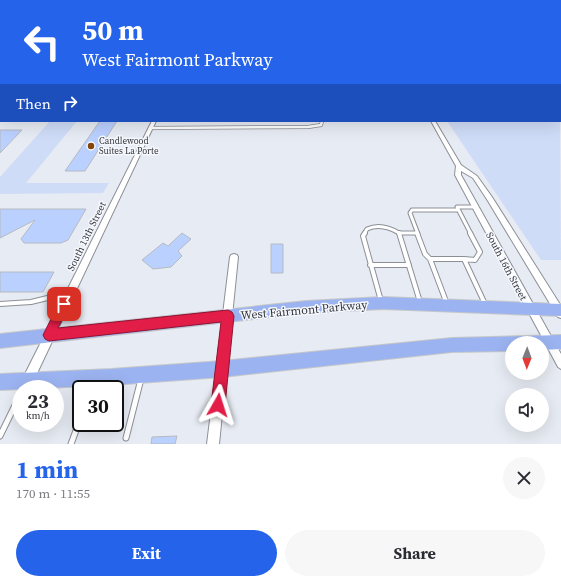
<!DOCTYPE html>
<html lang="en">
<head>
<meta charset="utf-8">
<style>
	body { margin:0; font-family:"Source Serif 4",serif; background:#f7f7f7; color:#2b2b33; height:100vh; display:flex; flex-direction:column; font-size:15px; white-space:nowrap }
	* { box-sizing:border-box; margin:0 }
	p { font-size:13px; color:#7c7c81 }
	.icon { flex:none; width:22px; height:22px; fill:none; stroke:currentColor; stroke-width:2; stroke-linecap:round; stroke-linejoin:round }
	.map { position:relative; height:444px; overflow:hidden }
	.panel { display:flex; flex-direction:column; background:#fff; flex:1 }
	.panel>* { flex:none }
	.banner { position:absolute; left:0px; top:0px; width:561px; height:122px; box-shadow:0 4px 16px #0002; background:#2563eb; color:#fff; overflow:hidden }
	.needle { width:26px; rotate:181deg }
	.fabs { position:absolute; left:505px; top:336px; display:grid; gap:8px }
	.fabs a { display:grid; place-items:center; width:44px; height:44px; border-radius:50%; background:#fff; box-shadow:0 4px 16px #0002; font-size:20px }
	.speed { position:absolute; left:12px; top:380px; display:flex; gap:8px; font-size:20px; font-weight:700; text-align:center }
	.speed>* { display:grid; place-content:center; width:52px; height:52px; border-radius:50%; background:#fff; box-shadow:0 4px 16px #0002; line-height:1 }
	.speed small { font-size:10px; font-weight:400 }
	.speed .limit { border:2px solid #111; border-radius:6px; background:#fff; color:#111 }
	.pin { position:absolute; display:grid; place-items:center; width:34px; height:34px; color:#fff; margin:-17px; border-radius:8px; box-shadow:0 2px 6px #0006 }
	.me { position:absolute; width:44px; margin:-22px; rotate:6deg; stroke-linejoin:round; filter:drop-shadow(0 0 3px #0008) }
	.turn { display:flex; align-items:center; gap:14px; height:84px; padding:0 16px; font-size:18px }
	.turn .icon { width:52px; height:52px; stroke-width:2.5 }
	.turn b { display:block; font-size:28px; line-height:34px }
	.then { display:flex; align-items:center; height:38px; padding:0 16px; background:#0003; gap:8px; font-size:15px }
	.round { display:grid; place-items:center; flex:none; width:42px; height:42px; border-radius:21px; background:#f7f7f7 }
	.overview { display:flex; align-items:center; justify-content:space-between; height:68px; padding:0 16px }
	h1 { font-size:24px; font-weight:700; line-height:30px; color:#2563eb }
	.primary-button { display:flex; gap:8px; margin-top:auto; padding:8px 16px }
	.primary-button a { flex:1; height:46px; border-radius:24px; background:#2563eb; color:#fff; font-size:16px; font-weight:700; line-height:46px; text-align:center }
	.primary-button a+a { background:#f7f7f7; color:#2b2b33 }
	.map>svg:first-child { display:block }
	.green { fill:#cfdcf7 }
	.building { fill:#bad0ff; stroke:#b6bac1 }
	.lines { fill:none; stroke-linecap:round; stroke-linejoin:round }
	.lane-far3-casing { stroke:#8c8f96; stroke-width:4 }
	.lane-far2-casing { stroke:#8c8f96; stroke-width:5 }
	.lane-far1-casing { stroke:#8c8f96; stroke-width:6 }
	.lane-casing { stroke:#8c8f96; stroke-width:7 }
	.street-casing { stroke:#8c8f96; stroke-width:2 }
	.secondary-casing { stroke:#8c8f96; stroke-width:2 }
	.primary-casing { stroke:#c6c7c8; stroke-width:2 }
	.highway-casing { stroke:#c6c7c8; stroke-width:2 }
	.lane-far3 { stroke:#fff; stroke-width:2.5 }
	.lane-far2 { stroke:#fff; stroke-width:3 }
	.lane-far1 { stroke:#fff; stroke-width:4 }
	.lane { stroke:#fff; stroke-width:5 }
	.street { fill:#fff; fill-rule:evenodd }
	.secondary { fill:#cdd9f8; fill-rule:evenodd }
	.primary { fill:#9bb3f0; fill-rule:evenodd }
	.highway { fill:#5881e6; fill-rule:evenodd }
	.route { fill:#e11d48; stroke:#92132f }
	.poi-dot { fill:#85450b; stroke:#f5f8fe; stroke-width:1.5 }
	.labels { text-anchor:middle; stroke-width:3; stroke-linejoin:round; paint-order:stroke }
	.far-poi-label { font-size:9px; fill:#353639; stroke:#f5f8fe; text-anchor:start }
	.street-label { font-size:10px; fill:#353639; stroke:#f5f8fe }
	.near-street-label { font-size:12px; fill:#353639; stroke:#f5f8fe }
</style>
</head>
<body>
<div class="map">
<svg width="561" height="444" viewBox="0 0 561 444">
	<rect width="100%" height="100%" fill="#e7ebf3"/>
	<path class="green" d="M560,106L561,260H541L447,121H560Z
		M50,121H77L26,183H109L103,193L0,194V177Z"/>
	<path class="building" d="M100,121H117L85,171H65Z
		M0,130H22L0,153Z
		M0,209H86L68,240L61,243H24L21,239L35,220L0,238Z
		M182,233L191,239L178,251L182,256L171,267L153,269L142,260L163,243L168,246Z
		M271,244H283V273H271Z
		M0,272H54L43,292H0Z
		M177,436L175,444H151L152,437Z"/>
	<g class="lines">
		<defs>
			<path id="lane-far3" d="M150,128L308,127L321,125L322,121"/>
			<path id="lane-far2" d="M364,234L367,229C378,224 389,227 399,233
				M399,234V233H417
				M418,234L410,213L412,210H458
				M471,234L457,207H476"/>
			<path id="lane-far1" d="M365,233L363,236L381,301
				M399,233L420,302
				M417,233L425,254L430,259
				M470,233L480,252L475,260L464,259L485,304
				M370,265H409
				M0,304L31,302L68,293
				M447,304L430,259H464"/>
			<path id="lane" d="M0,436L21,393
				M126,438L141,379
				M71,444L81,417"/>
			<path id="street" d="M152,121H156L32,384L28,385L24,384L23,380L24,376Z
				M431,121H435L461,165L477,176L492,197L561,306V318L558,317L488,201L473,178L461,171V175L561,354V369L558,367L455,175L456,166Z
				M234,254L237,255L238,257L219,444H207L230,257L231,255Z"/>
			<path id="secondary" d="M0,90H1L0,95Z"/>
			<path id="primary" d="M383,297L561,304V316L383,309L306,313L0,348V334L306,301Z
				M561,335V349L542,350V343H512V351L452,352L222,377L111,385L0,390V374L111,369L222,361L452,338Z"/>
			<path id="highway" d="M0,53H1V56H0Z
				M0,66H1V70H0Z"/>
		</defs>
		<use href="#lane-far3" class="lane-far3-casing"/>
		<use href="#lane-far2" class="lane-far2-casing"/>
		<use href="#lane-far1" class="lane-far1-casing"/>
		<use href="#lane" class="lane-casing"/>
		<use href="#street" class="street-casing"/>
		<use href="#secondary" class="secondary-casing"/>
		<use href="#primary" class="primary-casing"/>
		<use href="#highway" class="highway-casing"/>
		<use href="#lane-far3" class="lane-far3"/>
		<use href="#lane-far2" class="lane-far2"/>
		<use href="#lane-far1" class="lane-far1"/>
		<use href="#lane" class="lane"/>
		<use href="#street" class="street"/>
		<use href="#secondary" class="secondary"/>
		<use href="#primary" class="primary"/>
		<use href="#highway" class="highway"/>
	</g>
	<linearGradient id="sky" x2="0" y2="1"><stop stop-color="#8ab6ee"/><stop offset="0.46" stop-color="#f4f6fa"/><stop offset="1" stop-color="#f4f6fa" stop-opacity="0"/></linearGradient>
	<rect width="561" height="115" fill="url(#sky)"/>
	<path class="route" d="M64,299L68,301L70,304L58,328L228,310L232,312L234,316L225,405L222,409L218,412L213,409L211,405L221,322L49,341L45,339L43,335L60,301Z"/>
	<circle class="poi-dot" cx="91" cy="146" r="4"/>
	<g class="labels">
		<g class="far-poi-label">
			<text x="99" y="144">Candlewood<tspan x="99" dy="10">Suites La Porte</tspan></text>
		</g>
		<g class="street-label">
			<text transform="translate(86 236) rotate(-64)" y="4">South 13th Street</text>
			<text transform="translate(507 266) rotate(62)" y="4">South 16th Street</text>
		</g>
		<g class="near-street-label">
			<text transform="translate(304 310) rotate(-5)" y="4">West Fairmont Parkway</text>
		</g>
	</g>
</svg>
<div class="fabs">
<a><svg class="needle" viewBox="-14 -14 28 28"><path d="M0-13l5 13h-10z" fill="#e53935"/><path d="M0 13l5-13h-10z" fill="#7c7c81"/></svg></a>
<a><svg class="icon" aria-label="sound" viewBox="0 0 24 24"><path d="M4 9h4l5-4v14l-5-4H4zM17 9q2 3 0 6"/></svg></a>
</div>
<div class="speed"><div>23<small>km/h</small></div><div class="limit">30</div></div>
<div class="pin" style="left:64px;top:304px;background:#d93025"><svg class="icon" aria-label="arrive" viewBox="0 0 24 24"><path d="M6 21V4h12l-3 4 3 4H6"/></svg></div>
<svg class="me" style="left:218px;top:405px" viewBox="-20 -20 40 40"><path d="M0-17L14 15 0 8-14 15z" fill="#e11d48" stroke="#fff" stroke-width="4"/></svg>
<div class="banner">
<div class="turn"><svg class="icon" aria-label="left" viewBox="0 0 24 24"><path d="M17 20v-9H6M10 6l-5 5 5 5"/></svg><div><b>50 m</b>West Fairmont Parkway</div></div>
<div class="then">Then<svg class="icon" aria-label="right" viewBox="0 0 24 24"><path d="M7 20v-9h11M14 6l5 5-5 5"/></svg></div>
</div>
</div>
<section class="panel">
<div class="overview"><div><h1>1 min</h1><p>170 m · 11:55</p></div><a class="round"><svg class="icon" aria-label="close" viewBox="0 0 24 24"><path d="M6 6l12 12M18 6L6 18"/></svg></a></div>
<div class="primary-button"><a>Exit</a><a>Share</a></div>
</section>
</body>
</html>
